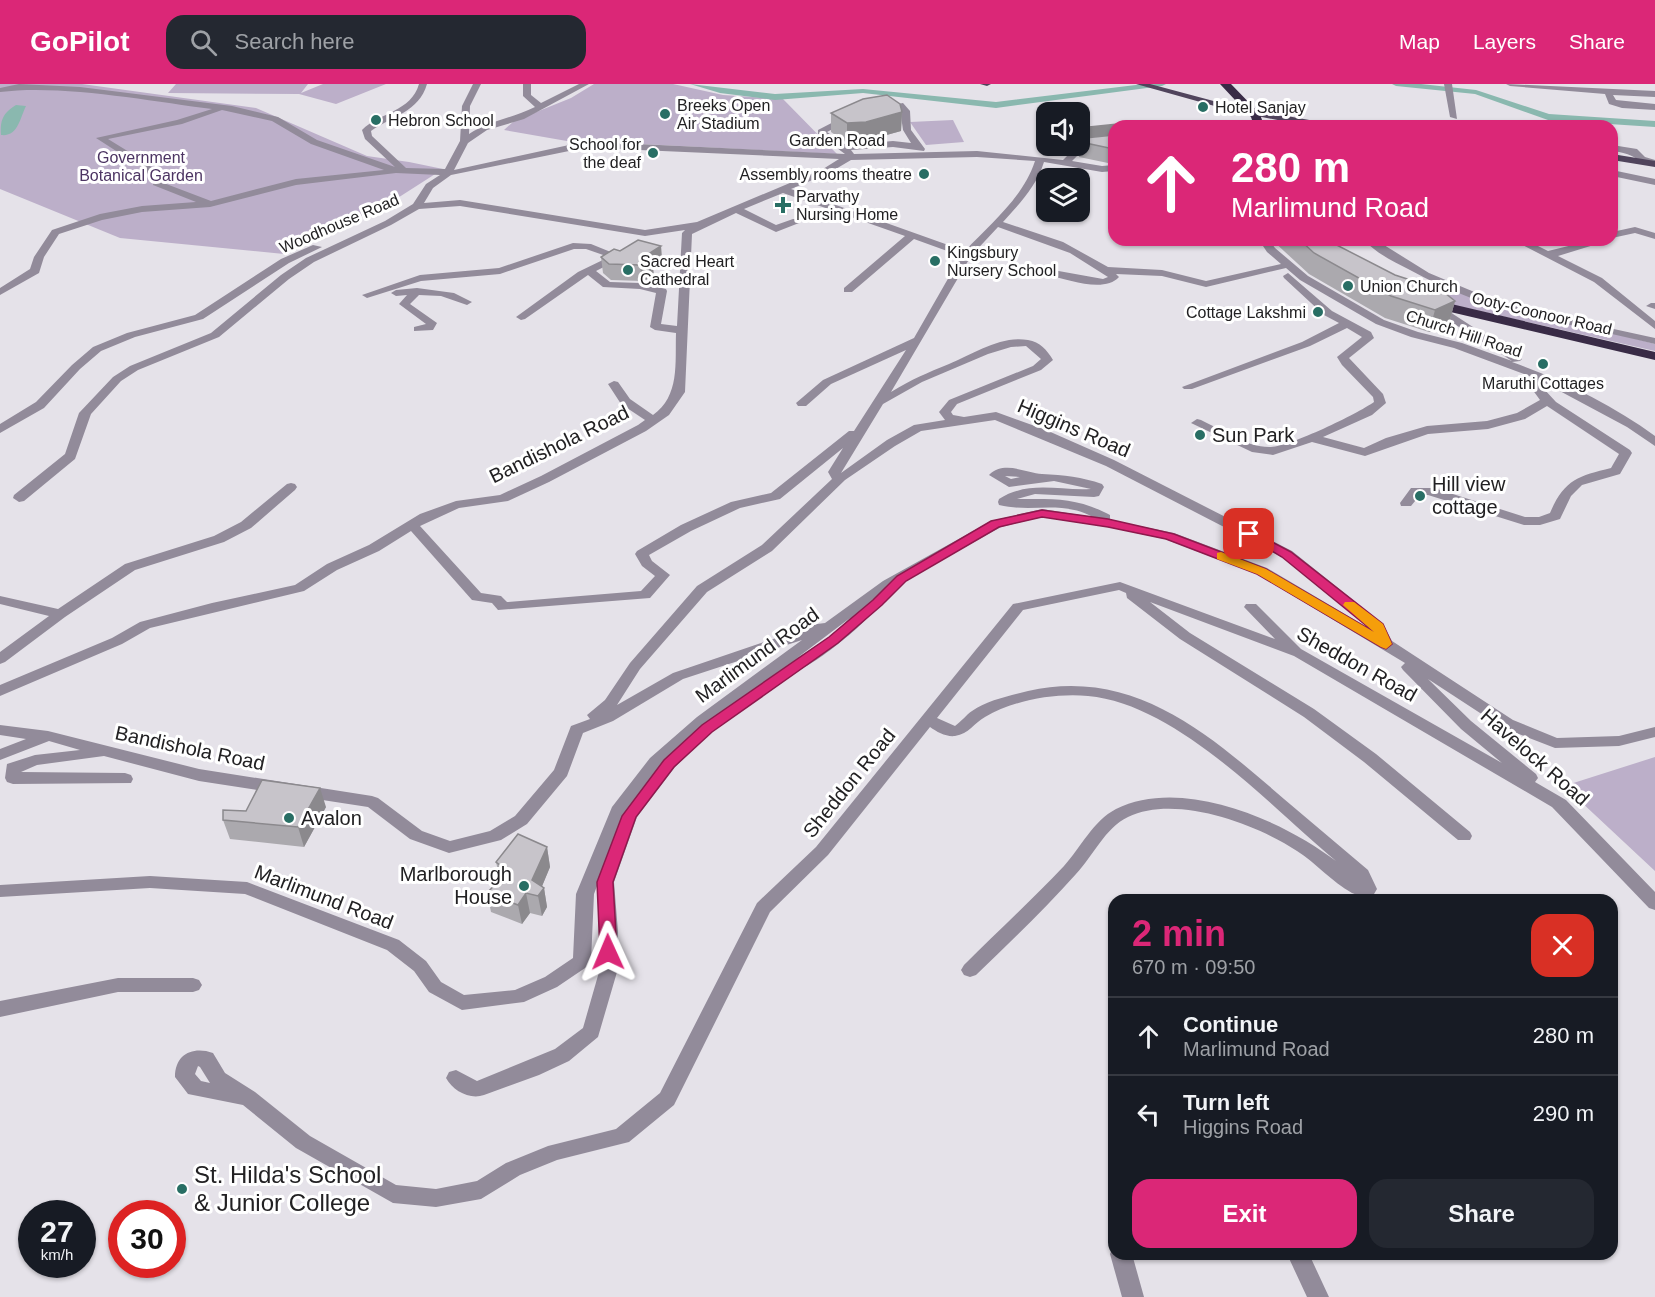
<!DOCTYPE html>
<html lang="en">
<head>
<meta charset="utf-8">
<style>
	body { margin:0; font-family:Helvetica,sans-serif; background:#242831; color:#f1f3f6; height:100vh; display:flex; flex-direction:column; font-size:22px; white-space:nowrap }
	* { box-sizing:border-box; margin:0 }
	p { font-size:20px; color:#9ea1a6 }
	.icon { flex:none; width:33px; height:33px; fill:none; stroke:currentColor; stroke-width:2; stroke-linecap:round; stroke-linejoin:round }
	.map { position:relative; flex:1; overflow:hidden }
	.side { position:absolute; left:1108px; top:810px; width:510px; height:366px; display:flex; flex-direction:column; background:#171b24; border-radius:18px; box-shadow:0 2px 4px #0004 }
	.side>* { flex:none }
	.banner { position:absolute; left:1108px; top:36px; width:510px; height:126px; border-radius:18px; box-shadow:0 2px 4px #0004; background:#db2777; color:#fff; overflow:hidden }
	.tools { position:absolute; left:1036px; top:18px; display:grid; gap:12px }
	.tools a { display:grid; place-items:center; width:54px; height:54px; border-radius:12px; background:#171b24; box-shadow:0 2px 4px #0004; font-size:30px }
	.speed { position:absolute; left:18px; top:1116px; display:flex; gap:12px; font-size:30px; font-weight:700; text-align:center }
	.speed>* { display:grid; place-content:center; width:78px; height:78px; border-radius:50%; background:#171b24; box-shadow:0 2px 4px #0004; line-height:1 }
	.speed small { font-size:15px; font-weight:400 }
	.speed .limit { border:9px solid #d22; background:#fff; color:#111 }
	.pin { position:absolute; display:grid; place-items:center; width:51px; height:51px; color:#fff; margin:-26px; border-radius:12px; box-shadow:0 3px 9px #0006 }
	.me { position:absolute; width:66px; margin:-33px; rotate:359deg; stroke-linejoin:round; filter:drop-shadow(0 0 4px #0008) }
	.turn { display:flex; align-items:center; gap:21px; height:126px; padding:0 24px; font-size:27px }
	.turn .icon { width:78px; height:78px; stroke-width:2.5 }
	.turn b { display:block; font-size:42px; line-height:51px }
	.round { display:grid; place-items:center; flex:none; width:63px; height:63px; border-radius:18px; background:#242831 }
	.headline { display:flex; align-items:center; justify-content:space-between; height:102px; padding:0 24px }
	h1 { font-size:36px; font-weight:600; line-height:45px; color:#db2777 }
	.primary-button { display:flex; gap:12px; margin-top:auto; padding:12px 24px }
	.primary-button a { flex:1; height:69px; border-radius:18px; background:#db2777; color:#fff; font-size:24px; font-weight:600; line-height:69px; text-align:center }
	.primary-button a+a { background:#242831; color:#f1f3f6 }
	ul { padding:0; list-style:none }
	li { display:flex; align-items:center; gap:18px; height:78px; padding:0 24px; border-top:2px solid #363941 }
	li div { flex:1 }
	li b { display:block; font-size:22px }
	li em { font-style:normal }
	header { display:flex; align-items:center; gap:36px; box-sizing:border-box; height:84px; padding:0 30px; background:#db2777; color:#fff }
	header strong { font-size:28px }
	nav { display:flex; gap:33px; margin-inline-start:auto; font-size:21px }
	.search { width:420px; height:54px; background:#242831; display:flex; align-items:center; gap:15px; box-sizing:border-box; padding:0 21px; border-radius:18px; color:#9ea1a6; font-size:22px }
	.map>svg:first-child { display:block }
	.green { fill:#bcafc9 }
	.water { fill:#8ab8af }
	.lines { fill:none; stroke-linecap:round; stroke-linejoin:round }
	.canal { fill:#8ab8af; fill-rule:evenodd }
	.minor { fill:#928b9a; fill-rule:evenodd }
	.major { fill:#50445c; fill-rule:evenodd }
	.highway { fill:#392b46; fill-rule:evenodd }
	.wall { fill:#aba9ae }
	.shaded-wall { fill:#8b898d }
	.building { fill:#c7c4ca; stroke:#8b898d; stroke-width:1.5 }
	.route { fill:#db2777; stroke:#8e194d; stroke-width:1.5 }
	.slow { fill:#f59e0b }
	.poi-dot { fill:#286e64; stroke:#fff; stroke-width:2 }
	.labels { text-anchor:middle; stroke-width:6; stroke-linejoin:round; paint-order:stroke }
	.far-poi-label { font-size:16px; fill:#222123; stroke:#fff; text-anchor:start }
	.far-street-label { font-size:16px; fill:#222123; stroke:#fff }
	.far-park-label { font-size:16px; fill:#4c3462; stroke:#fff }
	.street-label { font-size:20px; fill:#222123; stroke:#fff }
	.poi-label { font-size:20px; fill:#222123; stroke:#fff; text-anchor:start }
	.near-poi-label { font-size:24px; fill:#222123; stroke:#fff; text-anchor:start }
</style>
</head>
<body>
<header>
<strong>GoPilot</strong>
<div class="search"><svg class="icon" aria-label="search" viewBox="0 0 24 24"><circle cx="10" cy="10" r="6"/><path d="M15 15l6 6"/></svg>Search here</div>
<nav><a>Map</a><a>Layers</a><a>Share</a></nav>
</header>
<div class="map">
<svg width="1655" height="1213" viewBox="0 0 1655 1213">
	<rect width="100%" height="100%" fill="#e5e2e9"/>
	<path class="green" d="M0,0H82L256,24L367,72L409,78L443,85L393,117L284,170L120,154L0,105Z
		M176,0H308L301,9L323,0H386L336,20L299,10L168,9Z
		M594,0H673L723,11L783,15L837,70L621,59L584,60L504,46L514,37L571,14Z
		M953,36L964,58L926,61L910,38Z
		M1438,200L1525,231L1599,245L1655,260V267L1422,214Z
		M1655,673V787L1564,702Z"/>
	<path class="water" d="M16,21L26,22C20,34 18,53 1,51C0,36 3,29 16,21Z"/>
	<g class="lines">
		<path class="canal" d="M690,0L775,10L863,5L996,18L1144,0H1166L1162,2L996,24L863,9L775,16L720,9Z
			M1392,0H1421L1476,6L1549,30L1655,37V43L1548,36L1475,10L1396,2Z"/>
		<path class="minor" d="M19,0L80,3L232,22L278,33L317,56L395,83L365,55L362,46C380,28 411,28 419,0H427C419,28 392,32 371,47L372,52L406,84L445,85L460,57L462,22L473,0H481L470,22L469,50C489,37 513,34 535,23L523,12V0H531V11L541,19L579,0H589L524,35L487,46L468,59L454,86L569,61L617,59L845,70L818,50V46L847,31L850,32V36L827,48L846,61L893,57L911,59L903,46L900,25L881,27L877,24L903,19L910,27L911,46L925,65L924,67L893,63L851,66L854,70L977,67L1063,76L1076,63L1114,58V64L1082,67L1072,77L1102,82L1114,81V87L1102,88L1044,78C1036,103 1020,119 1003,138L1063,158L1108,183L1162,186L1206,197L1281,180L1267,168L1259,156H1269L1275,164L1308,192L1384,236L1418,248L1462,259L1512,277L1445,234L1435,222L1440,219L1453,230L1522,275L1520,277L1512,278C1562,296 1613,321 1655,352V362L1627,343L1543,298L1544,305L1556,318L1630,366L1632,369L1620,390L1582,401L1571,412L1560,435L1540,441H1524L1428,411H1420L1411,422H1401L1400,419L1411,404H1434L1525,433H1539L1550,429C1564,396 1578,392 1611,384L1619,370L1547,322L1525,335L1488,345L1428,350L1365,372L1312,358L1273,371L1252,368L1191,339L1197,335L1201,336C1222,346 1248,364 1271,363C1291,362 1357,330 1374,318L1373,313L1342,281L1337,273L1362,253L1347,244L1310,262L1192,305H1184L1182,303L1302,258L1339,239L1324,231L1284,194L1283,192L1288,189L1332,227L1371,248L1374,254L1349,274L1383,310L1386,319L1372,331L1323,353L1364,364L1386,354L1427,342L1487,337L1517,329L1540,316L1532,305V293L1454,264L1411,253L1376,240L1300,196L1286,184L1206,203L1162,192L1116,190L1119,193C1105,209 1068,196 1049,191L1048,189L1053,186L1103,195L1108,193L1070,169L998,143L971,172L891,308C912,295 927,289 949,280C973,270 1001,251 1028,256C1040,258 1047,266 1053,276L1041,286L957,320L951,328L953,331L964,333L996,328L1046,346L1114,376L1292,467L1383,540L1392,557L1513,636L1557,654L1619,652L1655,643V653L1619,662L1555,664L1503,644L1428,595L1471,637L1536,690L1538,694L1535,698L1566,716L1655,808V826L1649,824L1552,723L1294,572L1150,518L1190,549L1314,625L1376,670L1470,748L1472,752L1470,756H1458L1364,678L1304,633L1180,555L1127,514L1126,509L1119,506L1023,526L937,634L955,642C962,637 966,631 972,627C988,616 1009,612 1028,607C1134,583 1210,651 1284,715C1312,739 1340,762 1368,786L1377,805L1374,810C1367,812 1358,812 1352,809C1332,798 1316,779 1297,767C1256,740 1176,710 1128,733C1105,744 1093,772 1076,790C1045,825 1010,858 976,891L970,893L964,891L961,886L964,881C997,848 1032,816 1064,782C1081,763 1093,737 1116,725C1182,692 1282,736 1336,777C1269,721 1177,620 1088,612C1055,609 1014,616 985,633C974,639 969,650 955,652C946,653 937,648 930,643L828,771L770,828L674,1021L629,1058L557,1076L520,1091L481,1115L436,1123L393,1119L296,1064L243,1021L188,1010L175,993C175,970 193,962 213,969L225,989L255,1008L310,1052L396,1101L436,1105L477,1097L506,1079L548,1062L616,1045L660,1009L757,819L816,763L1013,520L1120,498L1275,555L1244,523L1246,520H1256L1301,565L1502,679L1461,645L1403,586L1401,583L1405,579L1257,490L1165,455L1108,443L1042,433L1001,443L893,503L858,529H867L869,532C858,546 798,595 783,590L781,586L707,641L682,664L689,669L675,683L637,733L614,798L618,848L617,888L598,953L569,977L539,991L484,1011C470,1016 453,1007 446,994L449,988L456,986L477,997L555,965L583,944L599,888L600,848L597,802L594,810L591,877L588,882L557,903L524,918L462,926L429,908L414,887L387,866L245,810L150,804L0,813V801L150,792L247,798L399,856L426,877L441,898L464,911L515,906L545,893L573,874L576,810L612,723L650,674L697,633L802,556L683,595L613,637L583,649L567,692L527,740L501,756L449,769L410,755L368,723L199,697L104,672L37,681L21,688L125,689L131,691L133,695L131,699L13,700L7,698L5,694L7,680L35,671L80,666L49,657L0,676V665L26,655L0,651V641L48,647L199,685L372,712L378,714L422,747L450,757L490,747L515,732L554,686L571,642L590,635L587,631L605,616L630,579L697,502L762,461L832,395L828,388L843,364L780,415L740,424L691,447L649,471L652,477L670,491L650,514L498,526L492,519L472,516L411,447L379,467L337,486L304,507L150,544L122,560L0,612V601L112,554L140,538L212,519L295,501L327,480L369,461L420,430L456,417L500,411L541,392L638,341L645,336L621,320L608,300L614,297L618,298L630,315L653,331C680,312 675,279 676,249L655,246L650,243L656,209L640,205L603,203L588,191L525,235L521,236L516,233L578,188L609,173L586,165H574L500,190L421,197L367,214L362,211L420,191L499,184L573,159L591,160L623,173L596,187L610,198L640,199L666,205L667,207L661,240L677,242L682,149L685,146L645,152L460,122L419,125L391,141L314,178L289,195L219,253L138,286L121,297L91,330L75,375L24,417L19,418L13,414L14,411L65,370L79,329L113,293L130,282L211,249L281,191L306,174L385,137L413,120L426,100L440,91L396,89L296,101L210,123L142,128L102,136L59,150L44,173L39,189L0,211V204L30,185L34,173L52,146L100,130L142,122L196,118L153,101V95L141,83L96,54L177,36L212,25C150,17 61,0 0,8V4ZM222,26L272,37L311,60L384,86L296,95L211,117L161,98V93L147,79L108,55L182,40ZM617,65L839,75L823,85L697,138L645,146L460,116L424,119L433,104L451,91L569,67ZM977,73L1035,77C1023,114 991,139 965,167L791,105L829,89L851,76ZM783,109L905,152L844,204V208H852L914,155L961,172L914,254L823,296L796,319L798,322H806L831,300L906,266L854,347H849L771,409L731,418L681,441L637,467L635,470L642,482L655,492L641,507L507,518L501,512L481,509L420,442L459,424L508,417L549,398L646,347L669,331L685,308L692,150L736,129L776,148L799,139V135H793L776,141L744,125ZM1026,262L1041,275L1033,282L949,316L939,328L945,336L914,341L887,356L841,389L883,320L922,298L988,270L1011,263ZM995,336L1106,382L1282,473L1372,546L1267,484L1174,449L1110,436V431C1076,413 1054,415 1017,415L1035,410L1094,413L1099,412L1104,403L1102,400C1082,393 1064,391 1042,390C1026,389 1004,376 989,391L1009,403L1054,397L1091,405C1059,407 1029,396 999,415L998,418L999,421C1032,429 1062,416 1093,433L1042,425L991,437L883,497L825,539L817,540L673,589L617,621L640,585L707,508L772,467L845,396L895,362L921,347ZM1005,392L1020,393L1011,395ZM850,534L829,553L797,574ZM198,982L200,983L210,999L201,997L195,990Z
			M1444,0H1452L1457,35L1450,33Z
			M1506,0L1655,7V13L1613,11L1616,16L1655,20V26L1622,24L1609,20L1605,10L1510,2Z
			M1612,61L1637,65L1645,73L1655,76V82C1637,77 1633,69 1612,67Z
			M1612,86L1655,95V101L1612,92Z
			M1635,143L1655,149V155L1635,149L1612,154V148Z
			M1364,156H1376L1429,189L1491,215L1531,227L1655,254V260C1570,239 1488,230 1410,186C1394,178 1376,169 1364,156Z
			M1513,156H1526L1548,167L1593,156H1610L1558,172L1602,194L1655,237V245L1594,198Z
			M313,161L322,163L289,179L203,235L135,253L101,267L80,285L44,324L0,349V340L36,318L72,281L93,263L127,249L195,231L281,175Z
			M417,204L454,209L472,218L467,221L441,212L419,211L410,220L437,239L433,246L414,247V243L426,240L399,220L407,211L396,212L391,209L396,206Z
			M1651,219H1655V225L1646,222Z
			M291,399L295,400L297,403L295,406L251,444L224,458L135,486L65,533L5,578L0,580V568L49,532L0,520V512L58,525L125,480L214,452L241,438L287,400Z
			M118,894H193L199,896L202,901L199,906L193,908H118L0,933V917Z
			M1113,1163L1114,1170H1132L1144,1213H1122L1110,1170Z
			M1287,1170H1309L1329,1213H1307Z"/>
		<path class="major" d="M980,0H991L987,2Z
			M1136,0H1150L1236,23L1343,42H1308L1236,28Z
			M1612,70L1655,77V83L1612,76Z"/>
		<path class="highway" d="M1220,0H1231L1260,30L1264,42H1254L1251,33Z
			M1430,215L1655,268V276L1425,222L1424,219Z"/>
	</g>
	<path class="wall" d="M902,28L901,47L865,57L847,59L831,48V29Z
		M1137,38L1148,42H1114V79H1108L1079,73L1080,60V44Z
		M1061,62H1075L1066,70L1060,68Z
		M1272,156H1327L1395,191L1455,217L1449,239L1429,248L1385,234L1309,190Z
		M661,162L662,178L653,184L654,193L642,197L611,196L603,189L601,173L620,167Z
		M326,723L304,763L230,755L223,736L246,727Z
		M547,763L550,783L542,802L544,804L547,823L542,832L530,829L522,840L491,828L487,809L500,795L496,778Z"/>
	<path class="shaded-wall" d="M902,28L901,47L865,57L847,59V39Z
		M1115,41L1114,42V56L1081,58L1080,60V46Z
		M1067,62H1075L1066,70Z
		M661,162L662,178L653,184L654,193L642,197L640,181L642,174Z
		M1455,217L1449,239L1429,248L1435,226Z
		M320,704L326,723L304,763L298,743Z
		M547,763L550,783L538,812L532,796Z
		M544,804L547,823L542,832L538,812Z
		M526,809L530,829L522,840L518,821Z"/>
	<path class="building" d="M887,11L900,20L902,28L866,38L847,39L831,29L863,15Z
		M1137,38L1148,42L1115,41L1080,46V44Z
		M1114,51V64H1109L1081,58L1085,54Z
		M638,156L661,162L642,174L652,177L640,181L609,180L601,173L614,165L620,167Z
		M1300,156H1327L1395,191L1441,206L1455,217L1435,226L1391,212L1314,169Z
		M262,696L320,704L298,743L223,736V726L246,727Z
		M518,750L547,763L532,796L544,804L538,812L526,809L518,821L487,809L508,787L496,778Z"/>
	<path class="route" d="M1042,426L1108,435L1174,450L1266,485L1374,548L1282,473L1243,450L1249,447L1253,448L1291,468L1383,540L1392,560L1386,565L1381,563L1257,490L1166,455L1108,443L1042,433L999,443L906,497L882,521L838,559L712,648L674,683L636,733L613,798L617,868L614,872L608,874L603,872L600,868L597,798L622,732L664,676L702,641L829,553L873,516L897,492L991,437Z"/>
	<path class="slow" d="M1221,468L1266,485L1374,548L1343,521L1345,518H1354L1383,540L1392,560L1386,565L1381,563L1257,490L1217,475V469Z"/>
	<g class="poi-dot">
		<circle cx="1203" cy="23" r="6"/>
		<circle cx="665" cy="30" r="6"/>
		<circle cx="376" cy="36" r="6"/>
		<circle cx="653" cy="69" r="6"/>
		<circle cx="924" cy="90" r="6"/>
		<path d="M780 112h6v6h6v6h-6v6h-6v-6h-6v-6h6z"/>
		<circle cx="935" cy="177" r="6"/>
		<circle cx="628" cy="186" r="6"/>
		<circle cx="1348" cy="202" r="6"/>
		<circle cx="1318" cy="228" r="6"/>
		<circle cx="1543" cy="280" r="6"/>
		<circle cx="1200" cy="351" r="6"/>
		<circle cx="1420" cy="412" r="6"/>
		<circle cx="289" cy="734" r="6"/>
		<circle cx="524" cy="802" r="6"/>
		<circle cx="182" cy="1105" r="6"/>
	</g>
	<g class="labels">
		<g class="far-poi-label">
			<text x="677" y="27">Breeks Open<tspan x="677" dy="18">Air Stadium</tspan></text>
			<text x="1215" y="29">Hotel Sanjay</text>
			<text x="388" y="42">Hebron School</text>
			<text x="641" y="66" text-anchor="end">School for<tspan x="641" dy="18">the deaf</tspan></text>
			<text x="912" y="96" text-anchor="end">Assembly rooms theatre</text>
			<text x="796" y="118">Parvathy<tspan x="796" dy="18">Nursing Home</tspan></text>
			<text x="947" y="174">Kingsbury<tspan x="947" dy="18">Nursery School</tspan></text>
			<text x="640" y="183">Sacred Heart<tspan x="640" dy="18">Cathedral</tspan></text>
			<text x="1360" y="208">Union Church</text>
			<text x="1306" y="234" text-anchor="end">Cottage Lakshmi</text>
			<text x="1543" y="305" text-anchor="middle">Maruthi Cottages</text>
		</g>
		<g class="far-street-label">
			<text x="837" y="62">Garden Road</text>
			<text transform="translate(339 139) rotate(-23)" y="6">Woodhouse Road</text>
			<text transform="translate(1542 229) rotate(13)" y="6">Ooty-Coonoor Road</text>
			<text transform="translate(1464 249) rotate(18)" y="6">Church Hill Road</text>
		</g>
		<g class="far-park-label">
			<text x="141" y="79">Government<tspan x="141" dy="18">Botanical Garden</tspan></text>
		</g>
		<g class="street-label">
			<text transform="translate(1074 344) rotate(23)" y="7">Higgins Road</text>
			<text transform="translate(559 360) rotate(-26)" y="7">Bandishola Road</text>
			<text transform="translate(757 571) rotate(-36)" y="7">Marlimund Road</text>
			<text transform="translate(1357 580) rotate(29)" y="7">Sheddon Road</text>
			<text transform="translate(190 664) rotate(12)" y="7">Bandishola Road</text>
			<text transform="translate(1535 673) rotate(41)" y="7">Havelock Road</text>
			<text transform="translate(849 699) rotate(-51)" y="7">Sheddon Road</text>
			<text transform="translate(324 813) rotate(21)" y="7">Marlimund Road</text>
		</g>
		<g class="poi-label">
			<text x="1212" y="358">Sun Park</text>
			<text x="1432" y="407">Hill view<tspan x="1432" dy="23">cottage</tspan></text>
			<text x="301" y="741">Avalon</text>
			<text x="512" y="797" text-anchor="end">Marlborough<tspan x="512" dy="23">House</tspan></text>
		</g>
		<g class="near-poi-label">
			<text x="194" y="1099">St. Hilda's School<tspan x="194" dy="28">&amp; Junior College</tspan></text>
		</g>
	</g>
</svg>
<div class="tools">
<a><svg class="icon" aria-label="sound" viewBox="0 0 24 24"><path d="M4 9h4l5-4v14l-5-4H4zM17 9q2 3 0 6"/></svg></a>
<a><svg class="icon" aria-label="layers" viewBox="0 0 24 24"><path d="M12 4l9 5-9 5-9-5zM3 14l9 5 9-5"/></svg></a>
</div>
<div class="speed"><div>27<small>km/h</small></div><div class="limit">30</div></div>
<div class="pin" style="left:1249px;top:450px;background:#d93025"><svg class="icon" aria-label="arrive" viewBox="0 0 24 24"><path d="M6 21V4h12l-3 4 3 4H6"/></svg></div>
<svg class="me" style="left:608px;top:868px" viewBox="-20 -20 40 40"><path d="M0-17L14 15 0 8-14 15z" fill="#db2777" stroke="#fff" stroke-width="4"/></svg>
<div class="banner">
<div class="turn"><svg class="icon" aria-label="ahead" viewBox="0 0 24 24"><path d="M12 20V5M6 11l6-6 6 6"/></svg><div><b>280 m</b>Marlimund Road</div></div>
</div>
<section class="side">
<div class="headline"><div><h1>2 min</h1><p>670 m · 09:50</p></div><a class="round" style="background:#d93025;color:#fff"><svg class="icon" aria-label="close" viewBox="0 0 24 24"><path d="M6 6l12 12M18 6L6 18"/></svg></a></div>
<ul>
<li><svg class="icon" aria-label="ahead" viewBox="0 0 24 24"><path d="M12 20V5M6 11l6-6 6 6"/></svg><div><b>Continue</b><p>Marlimund Road</p></div><em>280 m</em></li>
<li><svg class="icon" aria-label="left" viewBox="0 0 24 24"><path d="M17 20v-9H6M10 6l-5 5 5 5"/></svg><div><b>Turn left</b><p>Higgins Road</p></div><em>290 m</em></li>
</ul>
<div class="primary-button"><a>Exit</a><a>Share</a></div>
</section>
</div>
</body>
</html>
